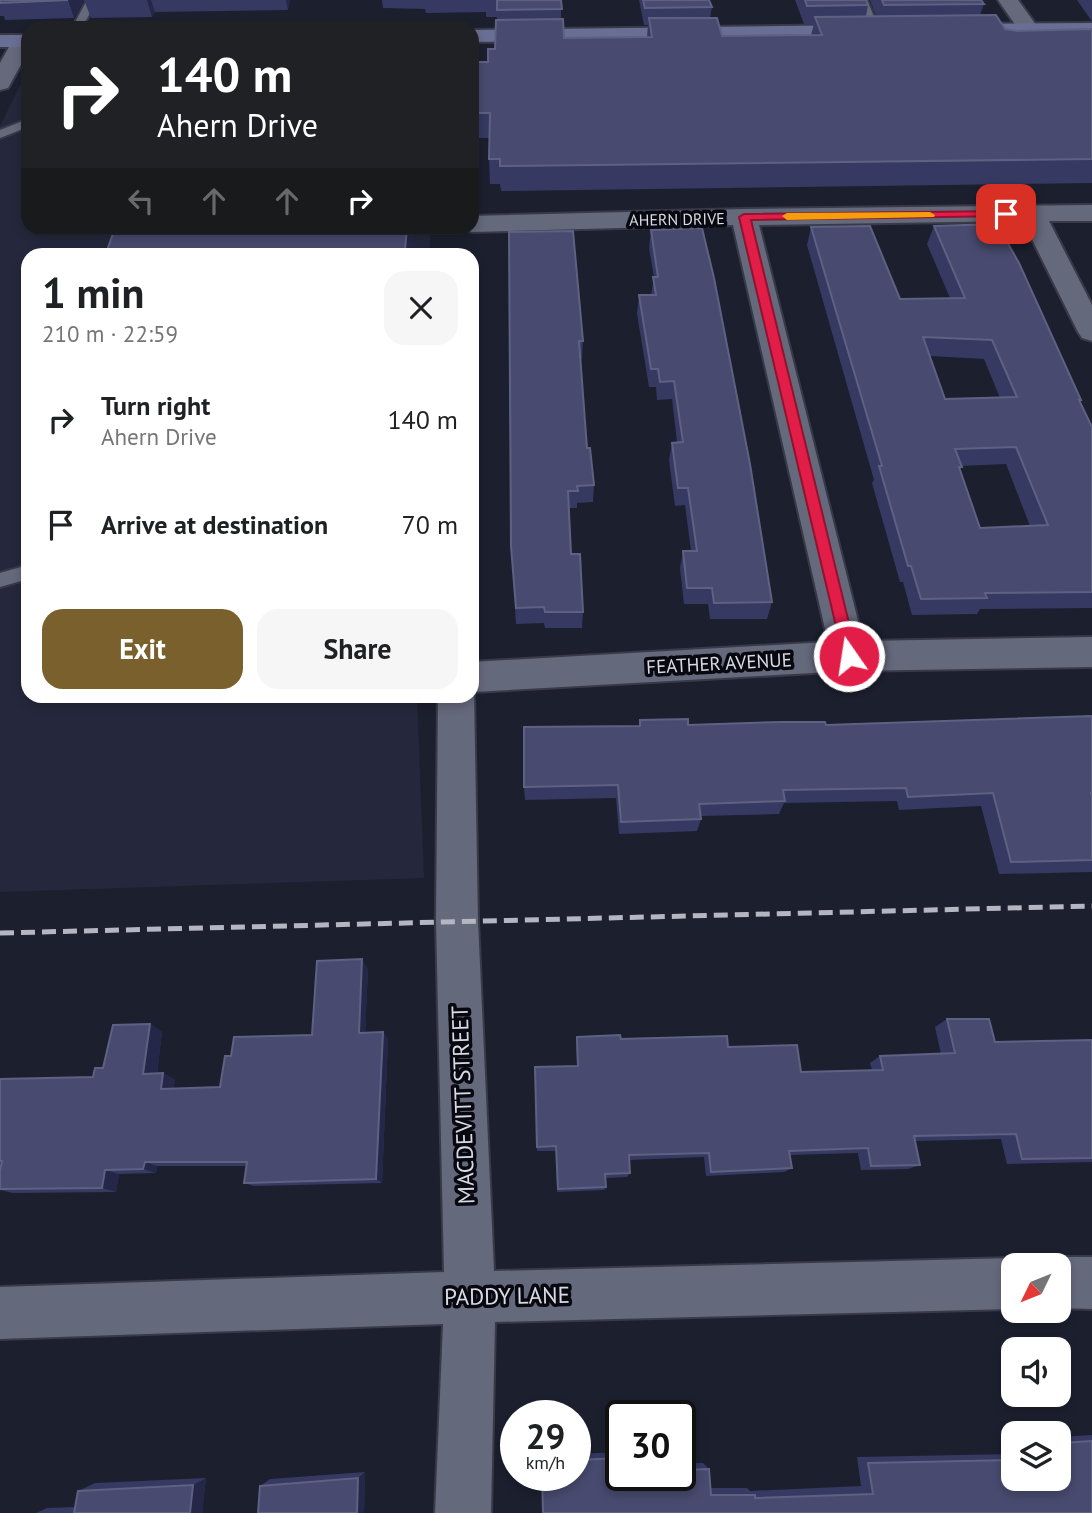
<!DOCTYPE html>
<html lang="en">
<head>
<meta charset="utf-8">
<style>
	body { margin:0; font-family:"PT Sans",sans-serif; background:#f6f6f6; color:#202124; height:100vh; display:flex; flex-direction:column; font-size:26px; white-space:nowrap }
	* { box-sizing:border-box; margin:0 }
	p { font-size:23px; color:#757577 }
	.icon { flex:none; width:38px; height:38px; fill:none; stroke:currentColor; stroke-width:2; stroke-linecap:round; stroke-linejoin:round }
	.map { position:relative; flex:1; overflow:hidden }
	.panel { position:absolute; left:21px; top:248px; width:458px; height:455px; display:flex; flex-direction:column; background:#fff; border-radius:21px; box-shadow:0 4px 10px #0003 }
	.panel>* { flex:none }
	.guide { position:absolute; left:21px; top:21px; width:458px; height:214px; border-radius:21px; box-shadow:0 4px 10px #0003; background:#202124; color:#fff; overflow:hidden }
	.needle { width:46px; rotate:227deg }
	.controls { position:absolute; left:1001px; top:1253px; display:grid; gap:14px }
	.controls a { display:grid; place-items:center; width:70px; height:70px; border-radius:14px; background:#fff; box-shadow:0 4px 10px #0003; font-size:35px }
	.speed { position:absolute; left:500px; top:1400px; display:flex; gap:14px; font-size:35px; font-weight:700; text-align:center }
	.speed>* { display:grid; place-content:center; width:91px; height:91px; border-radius:50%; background:#fff; box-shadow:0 4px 10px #0003; line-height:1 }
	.speed small { font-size:18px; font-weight:400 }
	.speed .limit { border:4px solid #111; border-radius:10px; background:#fff; color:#111 }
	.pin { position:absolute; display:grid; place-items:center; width:60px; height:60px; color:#fff; margin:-30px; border-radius:14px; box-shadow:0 4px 10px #0006 }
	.me { position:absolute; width:77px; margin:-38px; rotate:347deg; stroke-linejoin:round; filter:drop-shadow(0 0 5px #0008) }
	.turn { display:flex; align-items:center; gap:24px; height:147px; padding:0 21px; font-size:32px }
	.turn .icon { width:91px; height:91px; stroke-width:2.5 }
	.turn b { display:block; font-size:49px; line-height:60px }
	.lanes { display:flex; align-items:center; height:66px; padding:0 21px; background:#0003; justify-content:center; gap:35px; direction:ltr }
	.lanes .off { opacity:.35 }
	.round { display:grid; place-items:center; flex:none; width:74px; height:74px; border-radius:21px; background:#f6f6f6 }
	.headline { display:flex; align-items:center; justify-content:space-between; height:119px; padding:0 21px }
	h1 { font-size:42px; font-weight:600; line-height:52px }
	.button { display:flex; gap:14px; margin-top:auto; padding:14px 21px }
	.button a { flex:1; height:80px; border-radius:21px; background:#79602c; color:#fff; font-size:28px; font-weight:600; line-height:80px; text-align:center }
	.button a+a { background:#f6f6f6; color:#202124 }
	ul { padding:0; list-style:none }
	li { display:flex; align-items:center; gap:21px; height:105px; padding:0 21px }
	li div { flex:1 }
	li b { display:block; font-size:26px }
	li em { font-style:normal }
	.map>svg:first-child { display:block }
	.built { fill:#25283c }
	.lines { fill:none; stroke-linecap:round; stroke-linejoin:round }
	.lane-casing { stroke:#393a48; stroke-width:4 }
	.street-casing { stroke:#393a48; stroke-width:4 }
	.secondary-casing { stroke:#393a48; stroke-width:4 }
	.lane { fill:#65697c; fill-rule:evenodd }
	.street { fill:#65697c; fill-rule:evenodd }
	.secondary { fill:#696e94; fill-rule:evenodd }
	.rail { stroke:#b4b6c2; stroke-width:5; stroke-dasharray:14 7; stroke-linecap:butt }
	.wall { fill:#363961; fill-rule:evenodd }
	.shaded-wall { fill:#242747 }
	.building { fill:#484a6f; stroke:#5e6182; stroke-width:2; fill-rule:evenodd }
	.route { fill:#e11d48; stroke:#92132f; stroke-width:2 }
	.slow { fill:#f59e0b }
	.labels { text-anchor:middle; stroke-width:7; stroke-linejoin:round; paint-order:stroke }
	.far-street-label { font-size:16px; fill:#d8dae5; stroke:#080910 }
	.street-label { font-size:19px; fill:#d8dae5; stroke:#080910 }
	.near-street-label { font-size:23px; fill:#d8dae5; stroke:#080910 }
</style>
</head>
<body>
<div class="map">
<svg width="1092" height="1513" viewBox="0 0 1092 1513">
	<rect width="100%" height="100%" fill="#1c1f2e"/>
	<path class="built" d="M28,69V228H431L429,255L28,256V696L417,697L424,878L0,892V126Z"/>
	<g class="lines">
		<defs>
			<path id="lane" d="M87,0H97L82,28H72Z
				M857,0H867L880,31L879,33L870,31Z
				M28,119V127L0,138V130Z
				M28,565V579L0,587V573Z"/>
			<path id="street" d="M998,0H1018L1039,29L1035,33H1021Z
				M23,35L28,36V52L8,88L0,90V63L15,36Z
				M1092,205V221H1049L1092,305V341L1082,338L1078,332L1023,221L759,225L863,641L1092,637V667L849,671L474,692L478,921L494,1271L1013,1258L1029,1265H1013V1309L495,1322L491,1513H435L443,1324L0,1339V1287L444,1272L436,921L438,696H472V662L828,642L733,225L472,232L462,228H472V216L744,209Z
				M1059,1257H1092V1309L1059,1308V1265H1041Z"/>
			<path id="secondary" d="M1092,23V35L958,36L951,34L947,30L951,26L958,24Z
				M862,25L870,26L873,31L870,36L472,42V30Z
				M0,35H28V47H0Z"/>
		</defs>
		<use href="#lane" class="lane-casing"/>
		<use href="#street" class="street-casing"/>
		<use href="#secondary" class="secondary-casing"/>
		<use href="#lane" class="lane"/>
		<use href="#street" class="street"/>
		<use href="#secondary" class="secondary"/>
		<path class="rail" d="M0,933L1092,906"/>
	</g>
	<path class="wall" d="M0,0H84L74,18L5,20L4,16H0Z
		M84,0H290L288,10L155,12L152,17L91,18Z
		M382,0H561V19L564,38L647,37L648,25H644L639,0H709L712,7L710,18L722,36L811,35L814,24H804L795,0H866L868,5L866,16H876L870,0H981L984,4L980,15L1005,29L1017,31L1092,29V183L501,191L500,184H490L489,159V138H472V62H488L495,49L497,17H486V12L426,13L425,9L383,8Z
		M1077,0H1092V21L1091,20Z
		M934,226L1081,400L1080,402L1092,427V608L980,609L977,614L912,615L903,582H900L872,483L874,480L807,245L811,227L900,299L950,298L927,244ZM930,356L984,359L1000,398L945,399ZM1006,464L1030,526L980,528L960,470L961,466Z
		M412,228L410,256H105Z
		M651,230L772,602L767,619H710L708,604H684L680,568L683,551H691L685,505L675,506L669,460L672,443L677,442L672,399L657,400L656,387H649L637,314L639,295H651L654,277L649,248Z
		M509,232L583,341L582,359H581L587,448L594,485L593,502L577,503V508H569L571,554L583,612L582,628H545L544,623L516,624L511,546Z
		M1092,716V872L999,874L981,806L899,810L897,801L784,803L779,814L700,816L701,819L697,831L619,834L616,798L525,800L524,787L639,726L640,720L688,725H826Z
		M368,969L365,1033L383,1032L388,1040L382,1183L254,1186L244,1183L247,1166H157L156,1173L119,1174L116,1192L13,1193L0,1190V1171L1,1166H0V1079L93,1077L150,1024L162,1032L157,1074L163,1073L175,1080L173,1089L220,1087L231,1056L312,1035Z
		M947,1019L995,1042L1092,1040V1162L1007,1164L1001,1139L915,1141L920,1165L908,1169L861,1170L858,1153L790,1155L792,1168L784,1172L706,1176L704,1157L629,1160L630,1173L627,1177L606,1178V1187L604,1190L557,1192L556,1151H537L535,1067L577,1066L576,1045L577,1037L728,1047L801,1072L872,1070L870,1063L880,1056L941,1054L935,1027Z
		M1092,1435V1513H543L576,1475V1454L621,1452V1475H681V1463H703L709,1469L710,1488H747L750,1491L861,1486L857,1457L1013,1454V1479H1059V1437Z
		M365,1472L364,1513L260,1486L270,1479Z
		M206,1478L202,1513H36L47,1508L75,1507L78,1491L95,1483Z"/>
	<path class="shaded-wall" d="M68,0H84L74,18Z
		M147,0H151L155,12L152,17Z
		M286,0H290L288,10Z
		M407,228H412L410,256H406L405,250Z
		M362,959L368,969L365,1041L359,1033Z
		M150,1024L162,1032L156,1081L143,1074Z
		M383,1032L388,1040L382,1183L376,1179Z
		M163,1073L175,1080L172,1095L161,1089Z
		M145,1162L157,1166L156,1173L143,1169Z
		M105,1170L119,1174L116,1192L102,1188Z
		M365,1472L364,1513H357L358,1478Z
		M206,1478L202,1513H190L193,1485Z"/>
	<path class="building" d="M0,0H68L0,3Z
		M497,0H561L562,9L497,10Z
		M643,0H709L712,7L645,8Z
		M805,0H866L868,5L807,6Z
		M882,0H981L984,4L884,5Z
		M996,15L1005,29L1017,31L1092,29V159L500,166V159H489L490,113H472V62H488V49H495L496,20L563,19L564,38L652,37L649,18H717L722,36L822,35L815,17Z
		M997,224L1019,263L1081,400H1079L1092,427V592L985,593L987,598L921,599L911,566H908L879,466H882L811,227L870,226L900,299L965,298L934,226ZM923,337L992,340L1017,397L945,399ZM1016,447L1048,525L980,528L959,467H962L955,449Z
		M115,228H407L405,250H399V256H105Z
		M702,228L714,278L750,464L772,602L714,603L712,588H687L683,551H697L688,488H678L672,443L683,442L674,381L660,382L658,369H651L639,295H656L653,277H658L651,230Z
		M573,231L583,341H579L587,448H590L594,485L577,486L578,491H568L571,554H580L583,612H545L544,607L516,608L511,546L509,232Z
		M1092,716V793H1091L1092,796V860L1011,862L993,793L908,797L906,788L783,790L785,801L699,804L701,819L621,822L618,785L524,787V727L640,726V720L688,719V725L781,722H825L826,725Z
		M362,959L359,1033L383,1032L376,1179L244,1183L247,1162H145L143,1169L105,1170L102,1188L0,1189V1171L2,1161H0V1079L93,1077L95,1068H103L113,1025L150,1024L143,1074L163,1073L161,1089L220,1087L225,1056H231L234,1037L312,1035L317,961Z
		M947,1019H989L995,1042L1092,1040V1158L1022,1159L1016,1134L914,1136L920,1165L871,1166L868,1148L789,1151L792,1168L711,1172L709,1153L629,1155L630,1173L605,1174L606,1187L558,1189L556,1146L537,1147L535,1067L578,1066L577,1037L620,1035L621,1039L727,1036L728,1047L797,1045L801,1072L883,1070L880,1056L955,1053Z
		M1092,1441V1513H543L542,1475H576V1460L621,1458V1475H681V1470L709,1469L711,1495H755V1498L873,1494L868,1463L1013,1460V1479H1059V1459H1067L1062,1443Z
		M358,1478L357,1513H258L260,1486Z
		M193,1485L190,1513H74L78,1491Z"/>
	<path class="route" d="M1006,211L1010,212V216L751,220L857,656L849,662L844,660L739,217L744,214Z"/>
	<path class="slow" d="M930,212L935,215L934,217L787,220L782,216L787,213Z"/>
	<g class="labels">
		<g class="far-street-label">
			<text transform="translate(677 219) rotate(-1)" y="6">AHERN DRIVE</text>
		</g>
		<g class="street-label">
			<text transform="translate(719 663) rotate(-3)" y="7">FEATHER AVENUE</text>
		</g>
		<g class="near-street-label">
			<text transform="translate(463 1105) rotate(-92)" y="8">MACDEVITT STREET</text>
			<text transform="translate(507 1296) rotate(-1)" y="8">PADDY LANE</text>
		</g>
	</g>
</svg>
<div class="controls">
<a><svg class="needle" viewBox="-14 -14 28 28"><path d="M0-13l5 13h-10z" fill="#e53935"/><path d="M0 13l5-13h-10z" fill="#757577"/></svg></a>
<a><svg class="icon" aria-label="sound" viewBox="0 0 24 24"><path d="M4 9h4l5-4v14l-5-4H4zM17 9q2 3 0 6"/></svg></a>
<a><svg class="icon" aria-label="layers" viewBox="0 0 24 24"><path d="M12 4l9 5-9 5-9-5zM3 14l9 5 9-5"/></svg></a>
</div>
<div class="speed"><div>29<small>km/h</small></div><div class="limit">30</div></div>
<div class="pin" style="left:1006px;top:214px;background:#d93025"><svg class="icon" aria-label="arrive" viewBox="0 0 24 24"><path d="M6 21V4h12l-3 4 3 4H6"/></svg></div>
<svg class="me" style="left:849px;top:656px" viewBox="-20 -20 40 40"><circle r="17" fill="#e11d48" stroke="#fff" stroke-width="3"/><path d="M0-11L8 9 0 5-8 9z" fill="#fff"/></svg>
<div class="guide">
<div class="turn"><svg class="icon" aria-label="right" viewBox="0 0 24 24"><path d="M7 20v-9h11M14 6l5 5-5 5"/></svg><div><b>140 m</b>Ahern Drive</div></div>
<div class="lanes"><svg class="icon off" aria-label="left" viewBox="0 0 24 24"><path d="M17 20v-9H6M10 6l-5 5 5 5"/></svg><svg class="icon off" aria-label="ahead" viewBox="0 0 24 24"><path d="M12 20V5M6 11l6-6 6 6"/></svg><svg class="icon off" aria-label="ahead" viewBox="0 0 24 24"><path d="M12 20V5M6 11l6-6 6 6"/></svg><svg class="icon" aria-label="right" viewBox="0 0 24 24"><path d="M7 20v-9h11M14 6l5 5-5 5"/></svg></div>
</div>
<section class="panel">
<div class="headline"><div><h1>1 min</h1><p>210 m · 22:59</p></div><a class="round"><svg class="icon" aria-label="close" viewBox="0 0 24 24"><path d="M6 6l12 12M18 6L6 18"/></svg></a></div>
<ul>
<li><svg class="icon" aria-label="right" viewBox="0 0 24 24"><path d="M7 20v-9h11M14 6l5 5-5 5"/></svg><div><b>Turn right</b><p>Ahern Drive</p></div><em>140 m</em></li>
<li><svg class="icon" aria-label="arrive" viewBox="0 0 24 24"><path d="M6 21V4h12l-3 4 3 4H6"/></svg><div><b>Arrive at destination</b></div><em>70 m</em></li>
</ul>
<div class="button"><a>Exit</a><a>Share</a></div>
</section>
</div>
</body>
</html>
